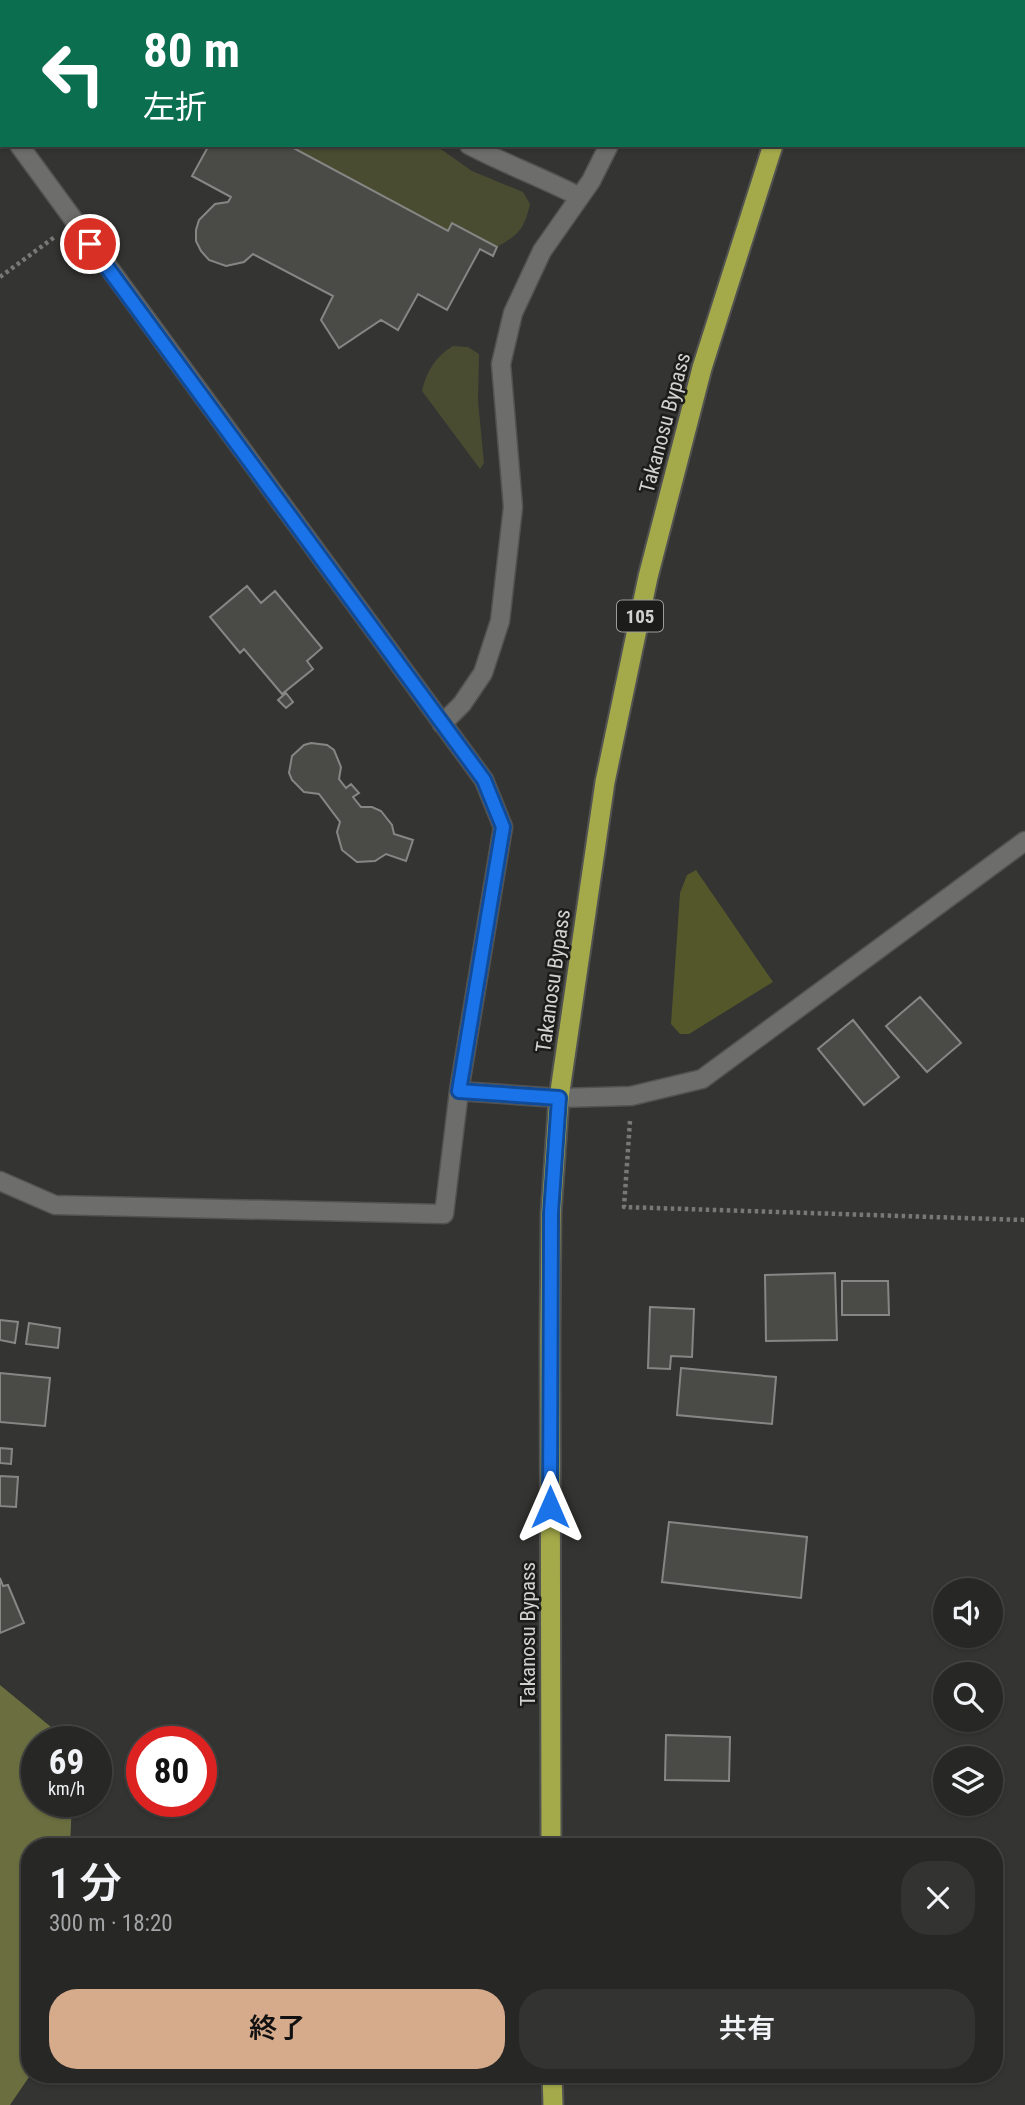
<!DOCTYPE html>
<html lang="ja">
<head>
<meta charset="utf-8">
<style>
	body { margin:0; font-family:"Roboto Condensed","Noto Sans JP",sans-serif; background:#333332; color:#f1f3f6; height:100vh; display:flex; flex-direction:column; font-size:26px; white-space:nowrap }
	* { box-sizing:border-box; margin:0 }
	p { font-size:23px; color:#a4a5a7 }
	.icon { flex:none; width:38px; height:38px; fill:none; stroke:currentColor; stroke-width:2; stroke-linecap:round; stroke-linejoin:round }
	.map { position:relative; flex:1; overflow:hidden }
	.details { position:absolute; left:21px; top:1838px; width:982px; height:245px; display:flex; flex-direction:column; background:#272726; border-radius:28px; box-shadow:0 2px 5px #0004,0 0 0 2px #434443 }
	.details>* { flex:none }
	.banner { position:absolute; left:0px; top:0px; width:1026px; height:147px; box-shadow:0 2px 5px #0004,0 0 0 2px #434443; background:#0b6e4f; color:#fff; overflow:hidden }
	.tools { position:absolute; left:933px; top:1578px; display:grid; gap:14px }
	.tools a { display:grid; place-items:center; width:70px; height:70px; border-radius:50%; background:#272726; box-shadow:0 2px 5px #0004,0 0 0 2px #434443; font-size:35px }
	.speed { position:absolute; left:21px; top:1726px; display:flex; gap:14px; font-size:35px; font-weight:700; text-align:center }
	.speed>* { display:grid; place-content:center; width:91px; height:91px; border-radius:50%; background:#272726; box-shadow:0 2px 5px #0004,0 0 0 2px #434443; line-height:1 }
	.speed small { font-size:18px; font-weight:400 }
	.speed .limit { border:10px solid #d22; background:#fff; color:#111 }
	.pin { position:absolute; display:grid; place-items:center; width:60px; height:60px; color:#fff; margin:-30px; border:4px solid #fff; border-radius:50%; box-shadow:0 2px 7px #0007 }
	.me { position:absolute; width:77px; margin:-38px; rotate:0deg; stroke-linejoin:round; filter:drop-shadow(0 0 5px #0008) }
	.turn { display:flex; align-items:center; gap:24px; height:147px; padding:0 28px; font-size:32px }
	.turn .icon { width:91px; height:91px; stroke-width:2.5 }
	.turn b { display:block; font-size:49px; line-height:60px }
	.round { display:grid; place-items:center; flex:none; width:74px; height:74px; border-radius:28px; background:#333332 }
	.overview { display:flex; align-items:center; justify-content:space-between; height:119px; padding:0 28px }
	h1 { font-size:42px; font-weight:600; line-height:52px }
	.primary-button { display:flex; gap:14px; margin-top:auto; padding:14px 28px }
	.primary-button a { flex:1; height:80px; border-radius:28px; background:#d6ab8b; color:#111; font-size:28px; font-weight:600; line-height:80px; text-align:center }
	.primary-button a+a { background:#333332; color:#f1f3f6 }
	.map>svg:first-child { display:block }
	.green { fill:#494c31 }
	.forest { fill:#6b6f40 }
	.water { fill:#545729 }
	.building { fill:#4a4a47; stroke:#868684; stroke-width:2 }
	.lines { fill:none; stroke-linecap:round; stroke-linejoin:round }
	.minor-casing { stroke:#525251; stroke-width:21 }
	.tertiary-casing { stroke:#525251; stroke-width:21 }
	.trunk-casing { stroke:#525251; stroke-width:23 }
	.path { stroke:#787877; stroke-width:4.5; stroke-dasharray:3.5 3.5; stroke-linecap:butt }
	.minor { stroke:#6d6d6b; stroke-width:18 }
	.tertiary { stroke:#6d6d6b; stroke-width:18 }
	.trunk { stroke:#a4aa4a; stroke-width:19 }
	.route-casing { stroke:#114b97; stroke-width:18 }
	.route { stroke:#1a73e8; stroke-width:12 }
	.labels { text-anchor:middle; stroke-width:5; stroke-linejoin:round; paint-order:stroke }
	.shield { fill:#1c1c1b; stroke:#9b9b9a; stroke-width:2 }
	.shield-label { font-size:19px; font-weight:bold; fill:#d1d1d0 }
	.street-label { font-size:21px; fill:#d1d1d0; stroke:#1c1c1b }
</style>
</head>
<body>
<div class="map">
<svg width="1025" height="2105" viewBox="0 0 1025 2105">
	<rect width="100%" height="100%" fill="#343432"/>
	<path class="green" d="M90,0H229L91,2Z
		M474,0H597L477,2Z
		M288,145H435L472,171L523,192L530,204C524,229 520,234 497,247L453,223L448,231Z
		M453,346L468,347L479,354L478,401L484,463L480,469L422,391C426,372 436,356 453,346Z"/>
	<path class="forest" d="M0,1685L68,1741H37V1801H72L70,1846H30L31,2074L10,2105H0Z"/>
	<path class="water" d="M696,870L773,982L689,1034H680L671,1024L680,893L687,875Z"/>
	<path class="building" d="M4,0L20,2L75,0L72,2H2V53L0,3Z
		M321,0H379L320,2Z
		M209,145H288L448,231L452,223L497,247L493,256L480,249L447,310L418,294L398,330L381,320L339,348L321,320L333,296L253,254L244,262L226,266L209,260L201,251L196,241V230L199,220L215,204L228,202L231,197L192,176Z
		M247,586L261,603L275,591L322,648L307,661L313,669L282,694L244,649L240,653L210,617Z
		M286,693L293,702L286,708L278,700Z
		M311,743L327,745L334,750L341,767L339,779L346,788L351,784L359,793L353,797L361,807H372L381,811L392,825L394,834L413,840L406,861L386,854L375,861L357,862L342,850L337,832L340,822L319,794L304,792L292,780L289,773L292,756L304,745Z
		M920,997L961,1043L927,1072L886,1026Z
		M853,1020L899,1077L864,1105L818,1049Z
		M835,1273L837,1340L766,1341L765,1275Z
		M842,1281H888L889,1315H842Z
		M650,1307L694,1309L692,1357L671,1356L670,1369L648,1368Z
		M0,1320L18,1322L15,1343L0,1340Z
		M29,1323L60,1328L58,1348L26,1344Z
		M681,1368L776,1377L772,1424L677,1415Z
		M0,1373L50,1378L45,1426L0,1422Z
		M0,1448L12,1449L11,1464L0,1463Z
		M0,1476L18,1477L16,1507L0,1506Z
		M669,1522L807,1537L801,1598L662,1582Z
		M0,1578L3,1586L8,1585L24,1623L0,1633Z
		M666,1735L730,1737L729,1781L665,1780Z"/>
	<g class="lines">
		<defs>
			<path id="minor" d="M243,2L244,0
				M637,2V0
				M0,119L2,122
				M469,145C505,164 543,178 580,197
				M442,724L462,704L483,673L500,621L513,507L501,364L513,313L542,251L591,181L609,145
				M459,1091L559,1098
				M0,1181L55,1205L444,1214L459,1091L503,827L484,780L19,145"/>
			<path id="tertiary" d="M559,1098L631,1096L702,1079L1025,841"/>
			<path id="trunk" d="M824,2L825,0
				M551,1846L550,1337L551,1213L559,1098L605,782L648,577L702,368L773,145
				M552,2074L553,2105"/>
		</defs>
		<use href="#minor" class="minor-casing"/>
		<use href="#tertiary" class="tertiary-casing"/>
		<use href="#trunk" class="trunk-casing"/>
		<path class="path" d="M0,277L56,236
			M630,1121L624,1207L1025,1220"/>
		<use href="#minor" class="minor"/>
		<use href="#tertiary" class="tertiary"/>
		<use href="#trunk" class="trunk"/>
	</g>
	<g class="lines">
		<defs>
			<path id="route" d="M90,244L484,780L503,827L459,1091L559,1098L551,1213L550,1507"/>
		</defs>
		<use href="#route" class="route-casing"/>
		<use href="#route" class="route"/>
	</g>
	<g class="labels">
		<rect class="shield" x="617" y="600.5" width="46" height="31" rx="5"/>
		<g class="shield-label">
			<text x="640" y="623">105</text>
		</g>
		<g class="street-label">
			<text transform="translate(665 423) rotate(-75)" y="7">Takanosu Bypass</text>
			<text transform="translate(553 981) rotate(-82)" y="7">Takanosu Bypass</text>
			<text transform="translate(528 1634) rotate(-90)" y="7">Takanosu Bypass</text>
		</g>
	</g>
</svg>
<div class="tools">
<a><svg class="icon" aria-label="sound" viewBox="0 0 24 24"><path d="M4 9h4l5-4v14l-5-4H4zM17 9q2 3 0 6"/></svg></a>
<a><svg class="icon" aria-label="search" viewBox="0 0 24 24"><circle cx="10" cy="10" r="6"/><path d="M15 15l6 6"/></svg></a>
<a><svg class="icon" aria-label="layers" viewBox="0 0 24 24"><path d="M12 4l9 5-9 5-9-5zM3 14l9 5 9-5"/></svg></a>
</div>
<div class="speed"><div>69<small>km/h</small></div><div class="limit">80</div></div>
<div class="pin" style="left:90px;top:244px;background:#d93025"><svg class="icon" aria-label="arrive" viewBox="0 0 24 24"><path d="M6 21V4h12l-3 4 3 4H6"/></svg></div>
<svg class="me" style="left:550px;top:1507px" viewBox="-20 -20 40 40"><path d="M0-17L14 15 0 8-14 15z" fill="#1a73e8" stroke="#fff" stroke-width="4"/></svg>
<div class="banner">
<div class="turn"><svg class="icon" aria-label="left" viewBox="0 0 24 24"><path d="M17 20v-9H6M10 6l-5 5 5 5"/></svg><div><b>80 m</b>左折</div></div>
</div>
<section class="details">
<div class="overview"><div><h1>1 分</h1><p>300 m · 18:20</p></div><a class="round"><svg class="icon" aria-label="close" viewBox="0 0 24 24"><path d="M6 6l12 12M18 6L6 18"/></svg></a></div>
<div class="primary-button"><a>終了</a><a>共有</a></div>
</section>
</div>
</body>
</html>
